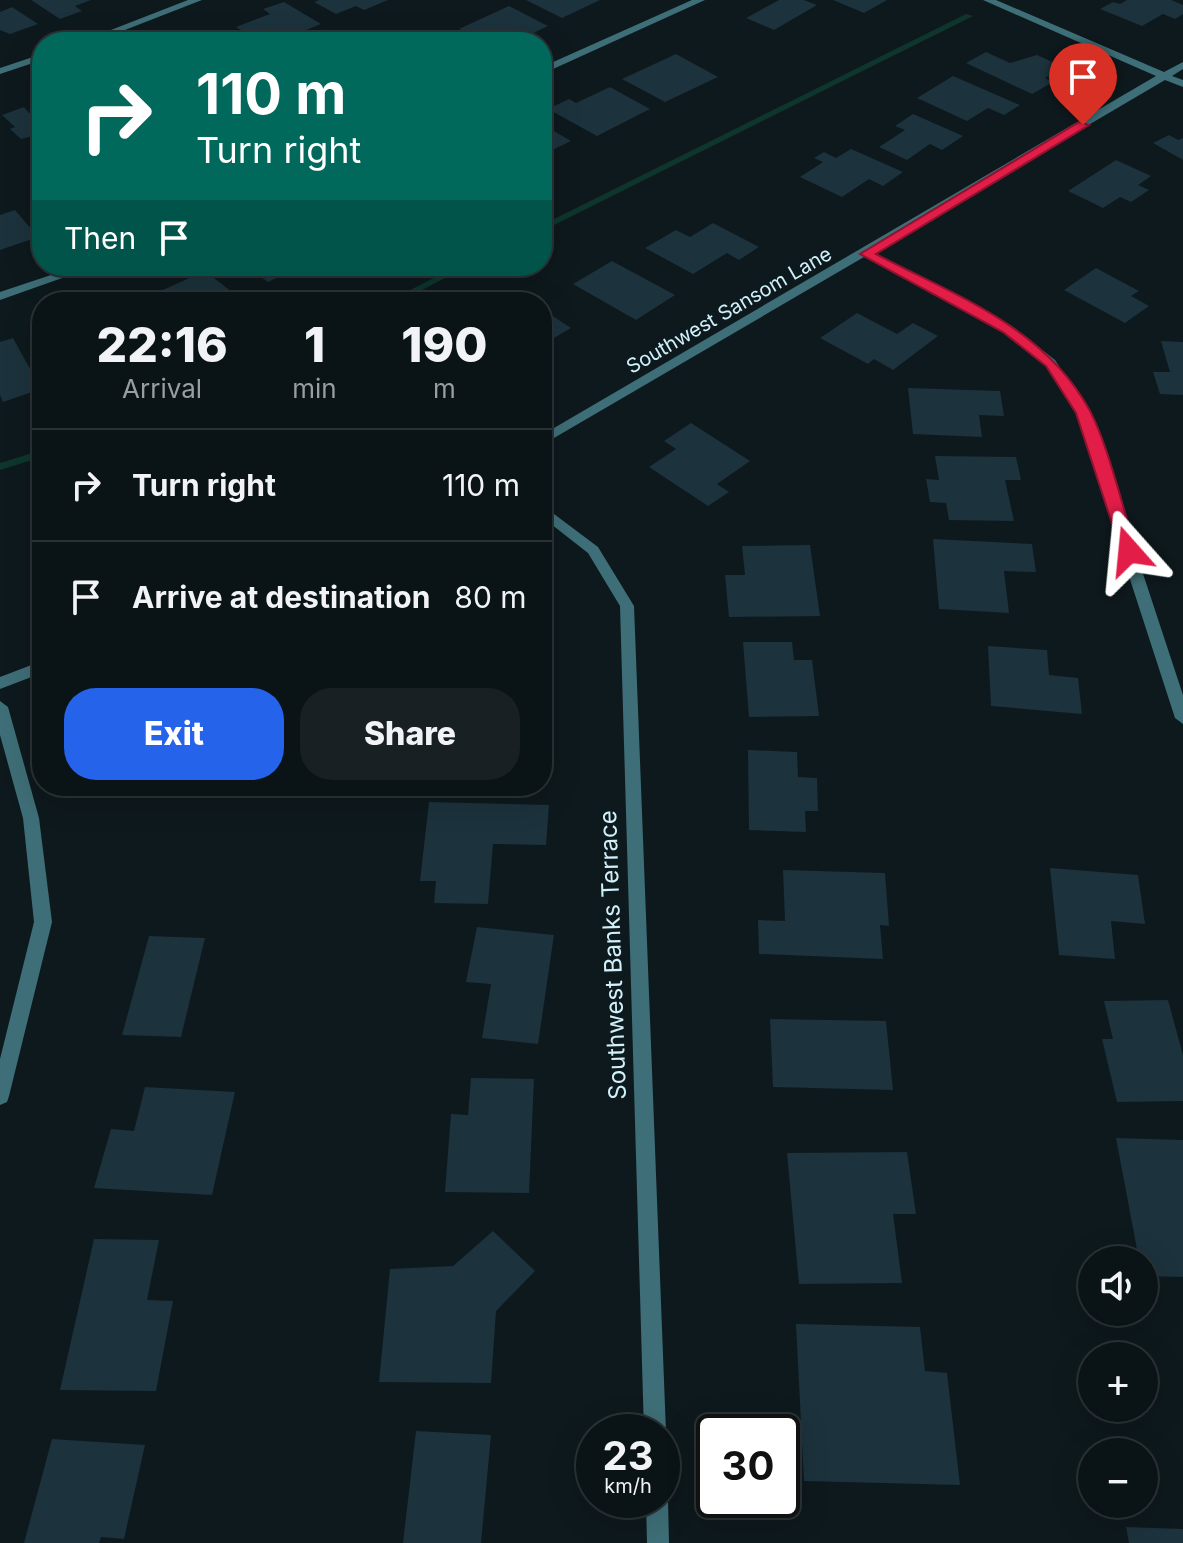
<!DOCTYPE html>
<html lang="en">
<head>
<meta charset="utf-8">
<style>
	body { margin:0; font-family:Inter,sans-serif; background:#182023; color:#f1f3f6; height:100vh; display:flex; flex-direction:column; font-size:30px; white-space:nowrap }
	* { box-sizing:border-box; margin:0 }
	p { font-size:26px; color:#999ea1 }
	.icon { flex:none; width:44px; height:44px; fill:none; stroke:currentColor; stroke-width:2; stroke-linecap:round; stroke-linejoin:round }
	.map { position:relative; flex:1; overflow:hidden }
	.drawer { position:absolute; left:32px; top:292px; width:520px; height:504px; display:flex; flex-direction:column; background:#0a1316; border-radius:32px; box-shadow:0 8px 32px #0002,0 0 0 2px #2a3235 }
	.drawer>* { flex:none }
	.guide { position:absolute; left:32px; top:32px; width:520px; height:244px; border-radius:32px; box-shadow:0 8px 32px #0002,0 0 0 2px #2a3235; background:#00695c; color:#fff; overflow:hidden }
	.buttons { position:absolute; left:1078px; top:1246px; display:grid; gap:16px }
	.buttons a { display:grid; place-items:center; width:80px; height:80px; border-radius:50%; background:#0a1316; box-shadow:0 8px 32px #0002,0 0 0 2px #2a3235; font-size:40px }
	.speed { position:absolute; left:576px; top:1414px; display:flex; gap:16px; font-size:40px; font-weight:700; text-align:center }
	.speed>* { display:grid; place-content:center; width:104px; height:104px; border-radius:50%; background:#0a1316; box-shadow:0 8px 32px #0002,0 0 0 2px #2a3235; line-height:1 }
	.speed small { font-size:20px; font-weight:400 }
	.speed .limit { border:4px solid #111; border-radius:12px; background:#fff; color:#111 }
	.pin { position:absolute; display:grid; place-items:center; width:68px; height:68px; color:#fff; margin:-82px -34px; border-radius:50% 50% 50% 0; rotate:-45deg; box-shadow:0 0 8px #0007 }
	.pin .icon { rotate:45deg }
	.me { position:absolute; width:88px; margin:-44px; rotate:342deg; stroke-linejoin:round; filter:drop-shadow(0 0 6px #0008) }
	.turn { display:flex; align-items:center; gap:28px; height:168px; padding:0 32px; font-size:36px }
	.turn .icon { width:104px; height:104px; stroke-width:2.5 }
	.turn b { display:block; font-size:56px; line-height:68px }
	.then { display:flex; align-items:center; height:76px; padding:0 32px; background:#0003; gap:16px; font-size:30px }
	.eta { display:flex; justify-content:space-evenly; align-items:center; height:136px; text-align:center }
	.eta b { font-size:48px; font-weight:800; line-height:56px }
	.cta { display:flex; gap:16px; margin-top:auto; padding:16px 32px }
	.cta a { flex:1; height:92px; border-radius:32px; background:#2563eb; color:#fff; font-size:32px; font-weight:800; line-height:92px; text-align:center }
	.cta a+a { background:#182023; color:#f1f3f6 }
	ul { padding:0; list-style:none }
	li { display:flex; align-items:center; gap:24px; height:112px; padding:0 32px; border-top:2px solid #2a3235 }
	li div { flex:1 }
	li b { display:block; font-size:30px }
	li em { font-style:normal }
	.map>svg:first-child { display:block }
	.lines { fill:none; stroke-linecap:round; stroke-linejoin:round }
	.stream { fill:#0e362c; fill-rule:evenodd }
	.building { fill:#1c323c }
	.street { fill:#3e6e77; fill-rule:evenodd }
	.route { fill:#e11d48; stroke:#92132f; stroke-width:2 }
	.labels { text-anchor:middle; stroke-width:8; stroke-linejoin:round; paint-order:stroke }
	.far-street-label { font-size:20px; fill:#d0f0fa; stroke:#0e191d }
	.street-label { font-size:24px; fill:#d0f0fa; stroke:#0e191d }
</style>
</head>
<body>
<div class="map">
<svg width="1183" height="1543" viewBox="0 0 1183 1543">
	<rect width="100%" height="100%" fill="#0e191d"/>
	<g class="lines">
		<path class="stream" d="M966,14L973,16L542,231V225Z
			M457,266H468L399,302H387Z
			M42,450V457L0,470V463Z"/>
	</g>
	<path class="building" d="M31,0H91L75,6L82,11L60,19Z
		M319,0H388L364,10L356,6L336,14L314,2Z
		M526,0H600L562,18Z
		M779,0H804L817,5L774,30L746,18Z
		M833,0H887L864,13Z
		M1127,0H1171L1183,5V14L1175,19L1163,14L1142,26L1100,9L1113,2L1120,4Z
		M284,2L321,24L276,42H259L236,27L270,14L263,9Z
		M509,6L548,26L525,37L516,32L495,42H484L459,29Z
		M12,7L38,24L10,34L0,30V12Z
		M986,52L1010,63L1037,55L1064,67L1045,78L1053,82L1032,94L966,63Z
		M676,54L718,77L665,102L622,79Z
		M953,76L1020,105L1004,115L988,108L967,121L917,98Z
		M610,87L650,109L597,136L548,109L569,99L576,103Z
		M24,107L29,113L42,108V134L21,139L10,129L15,127L2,115Z
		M913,114L963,136L942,150L930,144L907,160L879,147L905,130L895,126Z
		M542,124L571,141L542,155Z
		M1169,135L1178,140L1183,138V160L1153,143Z
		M851,149L903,172L883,186L869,179L842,197L800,177L823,162L814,158L824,152L836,158Z
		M1116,160L1151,176L1138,185L1149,190L1131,202L1120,197L1103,208L1068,191Z
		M15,210L38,237L0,250V215Z
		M713,223L759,247L739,260L727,253L693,274L645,248L676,230L690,237Z
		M612,261L675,295L636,320L573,284Z
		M246,266H301L268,282Z
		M1096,268L1139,291L1131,296L1149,306L1125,323L1064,290Z
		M205,271L233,293L214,302H164L154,294Z
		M542,309L571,328L542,345Z
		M857,313L897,334L913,323L938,336L893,370L874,359L868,364L820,338Z
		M13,338L41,389L3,402L0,395V342Z
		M1161,341L1183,342V395L1160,394L1153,372H1170Z
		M908,388L1000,391L1004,416L979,415L982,437L913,434Z
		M691,423L750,461L717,484L729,492L708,506L649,467L676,449L664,441Z
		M935,456L1016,457L1021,480H1005L1014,521L949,520L946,503L930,502L926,479L939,480Z
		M933,539L1032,544L1036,572L1004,571L1009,613L939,609Z
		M810,545L820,616L729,617L725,575H745L742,546Z
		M743,642H792L794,660H812L819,716L749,717Z
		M988,646L1047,650L1049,675L1078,678L1082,714L991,706Z
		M542,692L552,693L544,742H542Z
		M748,750L797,752L798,777L817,778L818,811H805L806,832L749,830Z
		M429,802L549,805L546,845L493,844L488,904L434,903L436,881H420Z
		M1050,868L1138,875L1145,924L1111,921L1115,959L1059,955Z
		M783,870L885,873L889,926L880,925L883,959L759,954L758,920L785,921Z
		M477,927L554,935L538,1044L482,1038L491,984L466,982Z
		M149,936L205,938L181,1037L122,1035Z
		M1168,1000L1183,1055V1101L1117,1102L1102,1039H1113L1104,1001Z
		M770,1019L886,1021L893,1090L773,1087Z
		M471,1078L534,1079L529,1193L445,1192L451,1114L468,1115Z
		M145,1087L235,1092L212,1195L94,1188L111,1129L134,1131Z
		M1116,1138L1183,1140V1277L1144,1276V1260H1139Z
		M907,1152L916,1214H893L902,1283L799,1284L787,1153Z
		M493,1231L535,1271L496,1311L491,1383L379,1382L390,1269L453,1266Z
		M94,1239L159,1240L147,1300L173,1301L156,1391L60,1390Z
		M796,1324L920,1327L925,1371L947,1373L960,1485L804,1481Z
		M416,1431L491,1435L481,1543H403Z
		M52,1439L145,1445L124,1539L101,1537L99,1543H24Z
		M1126,1527L1183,1529V1543H1129Z"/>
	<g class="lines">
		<path class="street" d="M188,0H202L94,42H80Z
			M692,0H705L542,74V67Z
			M983,0H996L1164,72L1183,62V69L1172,76L1183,80V87L1165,80L872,252L1012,326L1055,360L1090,413L1183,695V724L1175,718L1076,413L1046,366L1004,332L864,257L542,445V435L1156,76Z
			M42,54V60L0,74V68Z
			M78,266H96L0,300V292Z
			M542,505L598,547L634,606L666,1432L662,1440V1432H644L620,606L588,553L542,517Z
			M42,661V673L0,689V677Z
			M0,701L8,707L39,818L52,922L9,1096L7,1102L0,1105V1059L34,922L23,818L0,735Z
			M662,1491L668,1500L669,1543H647L646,1500H662Z"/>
	</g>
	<path class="route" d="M1079,122L1089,125L876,254C956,296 1045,327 1090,411C1109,447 1123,511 1137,551L1129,557L1121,551L1076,413L1046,366L1003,332L860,254Z"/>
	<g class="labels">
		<g class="far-street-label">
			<text transform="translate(729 310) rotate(-30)" y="7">Southwest Sansom Lane</text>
		</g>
		<g class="street-label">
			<text transform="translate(613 955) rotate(-92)" y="8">Southwest Banks Terrace</text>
		</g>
	</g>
</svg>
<div class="buttons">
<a><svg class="icon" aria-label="sound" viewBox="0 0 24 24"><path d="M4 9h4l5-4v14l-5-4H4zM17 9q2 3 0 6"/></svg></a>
<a>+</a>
<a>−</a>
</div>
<div class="speed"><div>23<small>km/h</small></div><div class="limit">30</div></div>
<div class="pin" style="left:1083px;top:125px;background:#d93025"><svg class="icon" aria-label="arrive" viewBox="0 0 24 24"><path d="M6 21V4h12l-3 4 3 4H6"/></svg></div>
<svg class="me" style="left:1129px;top:551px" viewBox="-20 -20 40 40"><path d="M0-17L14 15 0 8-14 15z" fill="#e11d48" stroke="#fff" stroke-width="4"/></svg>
<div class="guide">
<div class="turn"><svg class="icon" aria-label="right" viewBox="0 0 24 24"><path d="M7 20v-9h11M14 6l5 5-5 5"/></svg><div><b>110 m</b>Turn right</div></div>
<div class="then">Then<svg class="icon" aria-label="arrive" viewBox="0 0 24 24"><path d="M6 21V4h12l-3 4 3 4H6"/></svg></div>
</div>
<section class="drawer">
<div class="eta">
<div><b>22:16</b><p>Arrival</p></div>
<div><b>1</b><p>min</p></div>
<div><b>190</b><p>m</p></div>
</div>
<ul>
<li><svg class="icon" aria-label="right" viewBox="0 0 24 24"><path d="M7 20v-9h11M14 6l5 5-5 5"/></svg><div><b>Turn right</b></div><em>110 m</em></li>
<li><svg class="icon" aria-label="arrive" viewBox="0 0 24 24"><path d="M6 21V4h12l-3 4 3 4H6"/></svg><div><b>Arrive at destination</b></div><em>80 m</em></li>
</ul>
<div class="cta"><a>Exit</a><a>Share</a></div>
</section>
</div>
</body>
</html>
